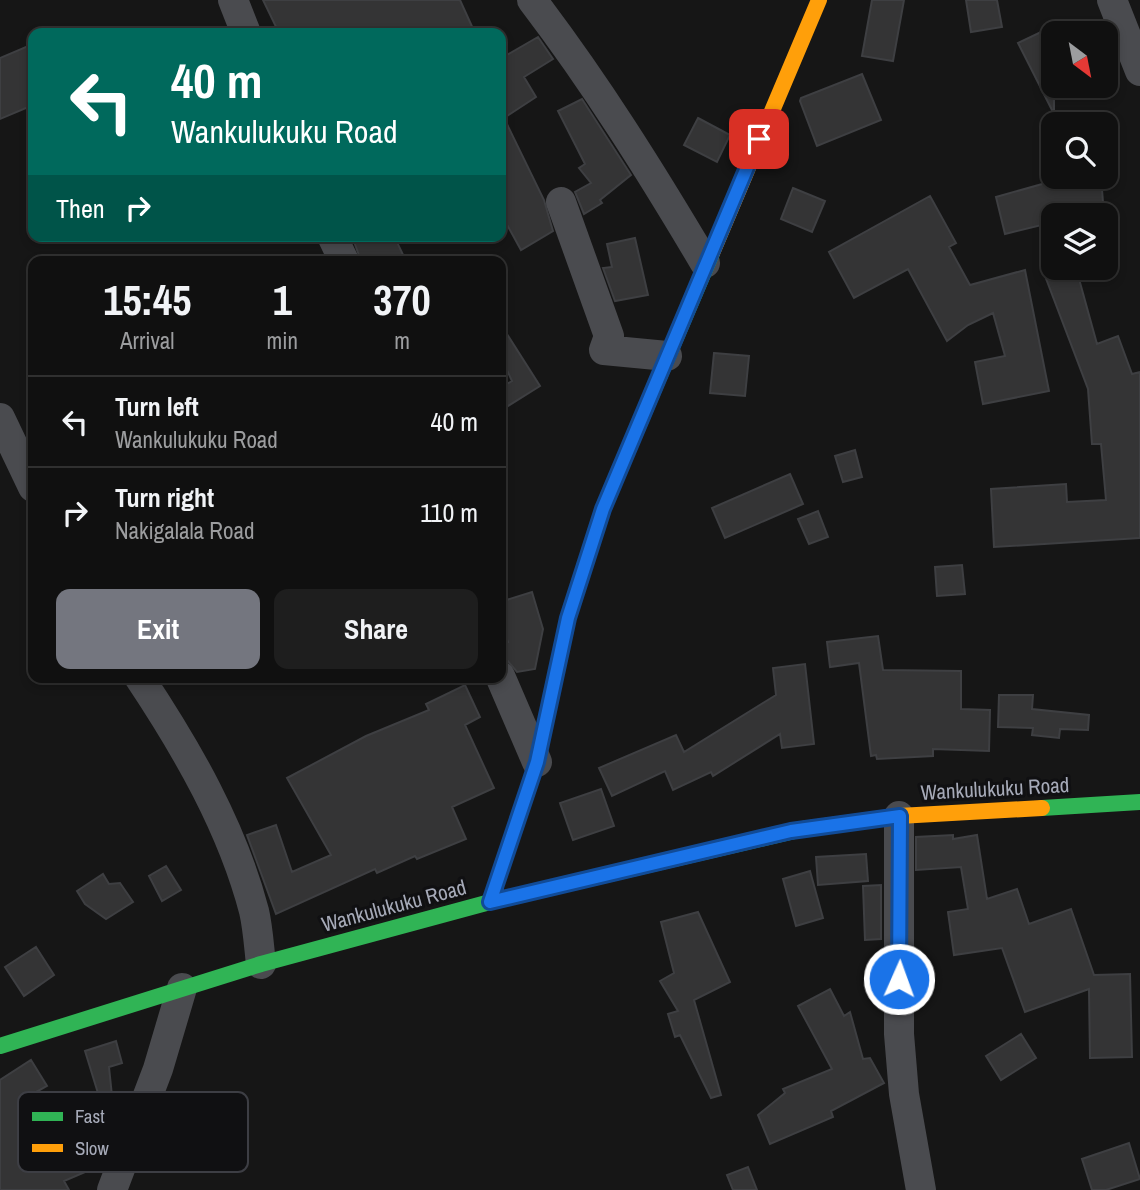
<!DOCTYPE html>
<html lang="en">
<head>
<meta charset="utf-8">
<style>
	body { margin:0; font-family:"Archivo Narrow",sans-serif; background:#1e1e1e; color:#f1f3f6; height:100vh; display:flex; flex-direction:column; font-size:26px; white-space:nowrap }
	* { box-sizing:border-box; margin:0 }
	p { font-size:23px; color:#9c9d9f }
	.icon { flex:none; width:38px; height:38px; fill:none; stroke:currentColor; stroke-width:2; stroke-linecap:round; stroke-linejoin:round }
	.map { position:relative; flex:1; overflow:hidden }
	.side { position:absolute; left:28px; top:256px; width:478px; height:427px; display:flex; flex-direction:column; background:#101010; border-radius:14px; box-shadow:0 4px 10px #0003,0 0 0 2px #303030 }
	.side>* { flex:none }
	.guide { position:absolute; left:28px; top:28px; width:478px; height:214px; border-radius:14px; box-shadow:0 4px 10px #0003,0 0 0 2px #303030; background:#00695c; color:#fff; overflow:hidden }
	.needle { width:46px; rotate:148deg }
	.fabs { position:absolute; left:1041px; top:21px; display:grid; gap:14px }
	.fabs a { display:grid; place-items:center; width:77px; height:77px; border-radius:14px; background:#101010; box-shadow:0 4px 10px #0003,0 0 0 2px #303030; font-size:35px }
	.pin { position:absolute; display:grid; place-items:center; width:60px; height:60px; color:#fff; margin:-30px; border-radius:14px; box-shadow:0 4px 10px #0006 }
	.me { position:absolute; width:77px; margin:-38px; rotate:2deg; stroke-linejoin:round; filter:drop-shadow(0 0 5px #0008) }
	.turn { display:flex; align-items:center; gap:24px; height:147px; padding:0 28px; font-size:32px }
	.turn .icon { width:91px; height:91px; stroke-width:2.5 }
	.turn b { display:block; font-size:49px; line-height:60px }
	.then { display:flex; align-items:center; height:66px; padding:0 28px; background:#0003; gap:14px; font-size:26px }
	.eta { display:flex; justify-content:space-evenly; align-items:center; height:119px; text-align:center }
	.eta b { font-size:42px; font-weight:700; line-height:49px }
	.button { display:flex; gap:14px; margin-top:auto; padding:14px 28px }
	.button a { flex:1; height:80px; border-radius:14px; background:#74767f; color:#fff; font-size:28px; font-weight:700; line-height:80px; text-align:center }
	.button a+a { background:#1e1e1e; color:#f1f3f6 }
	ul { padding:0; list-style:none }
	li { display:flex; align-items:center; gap:21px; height:91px; padding:0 28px; border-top:2px solid #303030 }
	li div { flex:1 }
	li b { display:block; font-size:26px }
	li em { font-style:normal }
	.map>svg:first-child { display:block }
	.building { fill:#343435; stroke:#3e3f42; stroke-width:2 }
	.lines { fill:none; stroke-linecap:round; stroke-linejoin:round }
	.street { stroke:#4a4b4f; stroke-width:30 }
	.fast { stroke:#30b455; stroke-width:16 }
	.slow { stroke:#ff9f0a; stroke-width:16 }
	.route-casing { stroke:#114b97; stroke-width:18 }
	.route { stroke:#1a73e8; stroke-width:12 }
	.labels { text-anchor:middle; stroke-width:6; stroke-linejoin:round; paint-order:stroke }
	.street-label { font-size:21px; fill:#a6aab8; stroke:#101012 }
	.key { fill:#101012; stroke:#3d3e44; stroke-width:2 }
	.key-label { font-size:19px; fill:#a6aab8 }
</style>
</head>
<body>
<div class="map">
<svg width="1140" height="1190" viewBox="0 0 1140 1190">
	<rect width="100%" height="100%" fill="#161616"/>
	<path class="building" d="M263,0H460L475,33H279Z
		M872,0H904L893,61L862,56Z
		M966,0H997L1002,27L971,32Z
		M1054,31V114L1018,43L1041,32Z
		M538,37L553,59L524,77L536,97L504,118L544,200L553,231L521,250L500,212V59Z
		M33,44V105L0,119V58Z
		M862,74L881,120L817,146L800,101L801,98Z
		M582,99L631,175L600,200L602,203L584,214L575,192L591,183L579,168L585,164L558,111Z
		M698,118L730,135L717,162L684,145Z
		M1067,177H1101L1104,215H1054V222L1005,234L996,197Z
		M793,188L825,201L812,232L781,219Z
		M930,196L956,243L949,247L970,285L1025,270L1049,391L983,404L975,362L1005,356L993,313L968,325L947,341L908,269L854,298L829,252Z
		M352,236H394L406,261H361Z
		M635,238L648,295L615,301L603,268L612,267L607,244Z
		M1042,268H1076L1097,344L1118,336L1132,374L1140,372V538L994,547L991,489L1066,484L1067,502L1106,500L1101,444H1092L1088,389Z
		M500,323L540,386L500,411V388L512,381L500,355Z
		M714,353L749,356L745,396L710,393Z
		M855,450L862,477L843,482L835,456Z
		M790,474L803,504L725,538L712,508Z
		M818,511L828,537L809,544L798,519Z
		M962,565L965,594L937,596L935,567Z
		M532,592L543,629L535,669L517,672L507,660L503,643L508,642L500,618V602Z
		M878,636L883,670L961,671V709L990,710L989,751L933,749V756L877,759L876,755L871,756L859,663L830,667L827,642Z
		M805,664L814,744L782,748L780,734L713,776L711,772L673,790L665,771L612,796L599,768L676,735L684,752L776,695L773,668Z
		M465,685L480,717L465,725L494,788L452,807L466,839L417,859L415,856L377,873L375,869L276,914L247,835L276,825L292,872L331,855L287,778L366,736L429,710L426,704Z
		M999,695H1033L1032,709L1089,715L1088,730L1060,729L1059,738L1032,735L1033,728L998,727Z
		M601,789L614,826L573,840L560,803Z
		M953,835V839L977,835L987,899L1017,889L1029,924L1071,909L1094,975L1130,974L1132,1057L1090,1058L1089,989L1025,1012L1002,948L954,955L948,912L968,909L961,867L916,870V837Z
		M866,854L868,881L818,885L816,857Z
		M166,866L181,890L162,901L149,876Z
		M810,871L823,918L796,926L783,879Z
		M103,874L109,884L120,883L133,902L106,919L85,904L77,891Z
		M881,885V939L865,940L863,886Z
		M698,912L730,982L694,1000L721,1095L711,1098L680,1035L675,1037L668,1014L678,1011L660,981L674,973L661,922Z
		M36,947L54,975L24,996L5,967Z
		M830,989L844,1016L850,1012L863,1059L870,1058L884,1083L831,1111L833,1117L770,1144L758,1115L785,1093L783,1089L832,1069L798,1006Z
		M1021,1034L1036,1058L1001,1080L986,1056Z
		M116,1041L122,1063L109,1067L114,1115L105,1116L85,1051Z
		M31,1060L47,1086L36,1092L59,1155L93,1139L101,1157L88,1164L90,1170L64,1181L69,1190H0V1080Z
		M1129,1143L1140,1179L1106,1190H1092L1082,1159Z
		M748,1167L757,1190H733L727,1175Z"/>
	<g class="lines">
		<path class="street" d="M233,0L246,33
			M532,0C596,84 651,172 705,263
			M1112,0L1140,71
			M561,202L609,336L604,350L667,356
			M332,236L344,261
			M0,418L33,487
			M500,676L537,762
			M139,677C187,749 232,827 254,911C258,928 259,947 261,964
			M899,816V1034L904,1094L921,1190
			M112,1190L158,1069L182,988"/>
		<path class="fast" d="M1042,808L1140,802
			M490,902L537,762L568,618L603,509L712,253
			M0,1046L261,964L490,902L803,829"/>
		<path class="slow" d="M712,253L819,0
			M803,829L899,816L1042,808"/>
	</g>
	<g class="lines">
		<defs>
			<path id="route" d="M759,139L603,509L568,618L537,762L490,902L791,831L900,816L899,979"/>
		</defs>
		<use href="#route" class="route-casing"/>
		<use href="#route" class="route"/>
	</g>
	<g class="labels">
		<g class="street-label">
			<text transform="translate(995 789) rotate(-3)" y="7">Wankulukuku Road</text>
			<text transform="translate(394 906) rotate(-15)" y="7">Wankulukuku Road</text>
		</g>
	</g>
	<rect x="18" y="1092" width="230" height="80" rx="10" class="key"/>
	<rect x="32" y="1112" width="31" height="9" fill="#30b455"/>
	<rect x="32" y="1144" width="31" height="8" fill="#ff9f0a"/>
	<g class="key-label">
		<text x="75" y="1123">Fast</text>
		<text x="75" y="1155">Slow</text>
	</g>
</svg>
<div class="fabs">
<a><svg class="needle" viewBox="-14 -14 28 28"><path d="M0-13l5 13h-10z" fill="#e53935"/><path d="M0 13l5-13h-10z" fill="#9c9d9f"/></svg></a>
<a><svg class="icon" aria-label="search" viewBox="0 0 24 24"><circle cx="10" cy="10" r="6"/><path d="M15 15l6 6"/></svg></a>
<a><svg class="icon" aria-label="layers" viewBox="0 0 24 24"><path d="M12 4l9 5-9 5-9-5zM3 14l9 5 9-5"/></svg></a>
</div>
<div class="pin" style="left:759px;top:139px;background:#d93025"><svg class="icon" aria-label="arrive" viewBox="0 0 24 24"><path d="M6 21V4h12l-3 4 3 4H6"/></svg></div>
<svg class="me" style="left:899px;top:979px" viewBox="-20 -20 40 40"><circle r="17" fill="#1a73e8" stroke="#fff" stroke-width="3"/><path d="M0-11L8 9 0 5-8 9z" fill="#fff"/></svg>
<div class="guide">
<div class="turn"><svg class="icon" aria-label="left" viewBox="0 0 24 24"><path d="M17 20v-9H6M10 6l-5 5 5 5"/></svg><div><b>40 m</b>Wankulukuku Road</div></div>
<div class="then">Then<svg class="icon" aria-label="right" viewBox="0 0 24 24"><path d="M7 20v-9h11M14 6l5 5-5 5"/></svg></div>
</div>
<section class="side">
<div class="eta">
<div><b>15:45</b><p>Arrival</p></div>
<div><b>1</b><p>min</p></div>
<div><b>370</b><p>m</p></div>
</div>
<ul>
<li><svg class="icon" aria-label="left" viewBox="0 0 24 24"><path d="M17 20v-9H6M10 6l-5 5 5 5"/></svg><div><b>Turn left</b><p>Wankulukuku Road</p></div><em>40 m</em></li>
<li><svg class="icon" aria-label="right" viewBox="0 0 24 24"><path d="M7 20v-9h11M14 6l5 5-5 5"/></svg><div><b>Turn right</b><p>Nakigalala Road</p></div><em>110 m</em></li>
</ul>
<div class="button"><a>Exit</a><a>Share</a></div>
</section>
</div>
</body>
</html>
